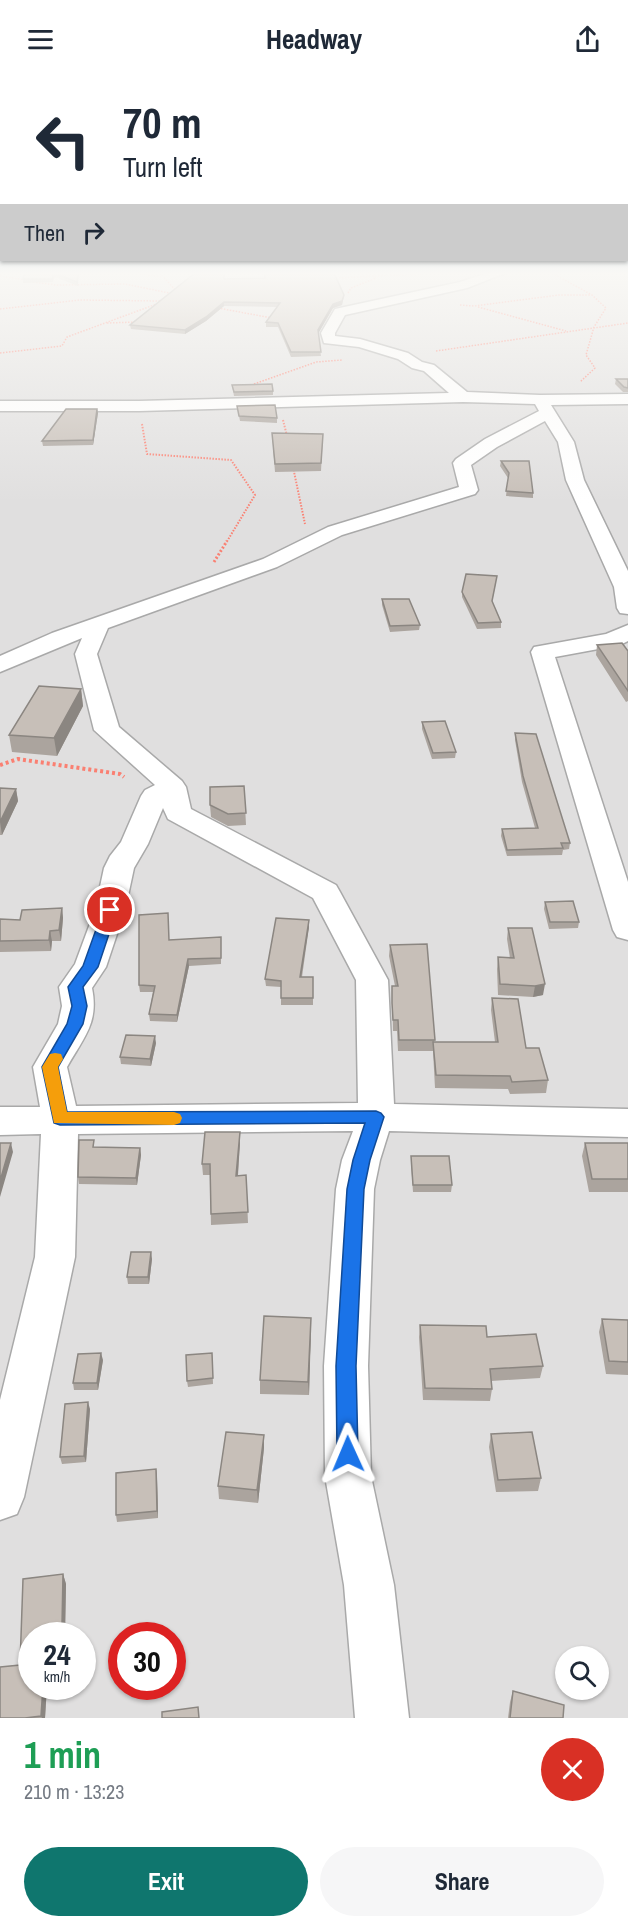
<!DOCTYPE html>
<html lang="en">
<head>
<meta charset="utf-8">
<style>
	body { margin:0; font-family:"Archivo Narrow",sans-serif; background:#f6f6f7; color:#1f2937; height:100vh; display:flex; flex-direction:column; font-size:22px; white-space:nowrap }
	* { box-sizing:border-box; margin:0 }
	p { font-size:20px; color:#747a83 }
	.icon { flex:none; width:33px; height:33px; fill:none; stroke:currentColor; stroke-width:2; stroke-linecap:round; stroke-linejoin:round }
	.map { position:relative; height:1640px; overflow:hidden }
	.side { display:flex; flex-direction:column; background:#fff; flex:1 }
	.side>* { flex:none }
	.top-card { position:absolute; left:0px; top:0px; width:628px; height:183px; box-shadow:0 2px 4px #0004; background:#fff; color:#1f2937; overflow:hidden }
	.tools { position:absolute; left:555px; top:1568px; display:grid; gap:12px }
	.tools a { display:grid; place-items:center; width:54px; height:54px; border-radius:50%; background:#fff; box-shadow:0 2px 4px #0004; font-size:30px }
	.speed { position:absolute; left:18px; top:1544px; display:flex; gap:12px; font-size:30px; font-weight:700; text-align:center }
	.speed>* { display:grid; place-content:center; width:78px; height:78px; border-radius:50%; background:#fff; box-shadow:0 2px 4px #0004; line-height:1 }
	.speed small { font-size:15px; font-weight:400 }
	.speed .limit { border:9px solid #d22; background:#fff; color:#111 }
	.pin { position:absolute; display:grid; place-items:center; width:51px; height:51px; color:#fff; margin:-26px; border:3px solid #fff; border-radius:50%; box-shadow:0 2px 6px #0007 }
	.me { position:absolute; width:66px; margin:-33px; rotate:359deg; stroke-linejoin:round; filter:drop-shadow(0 0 4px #0008) }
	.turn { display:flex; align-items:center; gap:21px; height:126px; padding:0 24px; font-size:27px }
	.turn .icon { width:78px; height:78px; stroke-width:2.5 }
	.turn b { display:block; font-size:42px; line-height:51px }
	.then { display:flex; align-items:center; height:57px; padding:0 24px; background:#0003; gap:12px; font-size:22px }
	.round { display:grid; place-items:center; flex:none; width:63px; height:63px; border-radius:32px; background:#f6f6f7 }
	.head { display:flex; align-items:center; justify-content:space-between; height:102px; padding:0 24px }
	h1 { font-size:36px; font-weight:700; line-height:45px; color:#1e9e55 }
	.button { display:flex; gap:12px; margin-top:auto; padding:12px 24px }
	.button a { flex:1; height:69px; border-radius:36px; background:#0f766e; color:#fff; font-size:24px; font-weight:700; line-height:69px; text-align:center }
	.button a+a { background:#f6f6f7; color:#1f2937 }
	header { display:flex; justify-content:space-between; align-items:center; height:78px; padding:0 24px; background:#fff; font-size:27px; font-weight:700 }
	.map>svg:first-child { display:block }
	.residential { fill:#e0dfdf; fill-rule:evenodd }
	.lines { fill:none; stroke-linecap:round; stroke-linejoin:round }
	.street-casing { stroke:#a9a9a9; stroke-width:3 }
	.path-far3 { stroke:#fa8072; stroke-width:1.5; stroke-dasharray:1.5 1.5; stroke-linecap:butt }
	.path-far2 { stroke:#fa8072; stroke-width:2; stroke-dasharray:1.5 1.5; stroke-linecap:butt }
	.path-far1 { stroke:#fa8072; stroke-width:3; stroke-dasharray:2 2; stroke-linecap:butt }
	.path { stroke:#fa8072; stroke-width:4; stroke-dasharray:3 3; stroke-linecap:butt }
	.street { fill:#fff; fill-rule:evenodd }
	.wall { fill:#aba49e }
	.shaded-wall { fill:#8b8681 }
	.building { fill:#c7bfb8; stroke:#8b8681; stroke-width:1.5 }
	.route { fill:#1a73e8; stroke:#114b97; stroke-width:1.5 }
	.slow { fill:#f59e0b }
</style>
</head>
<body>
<header><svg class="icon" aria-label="menu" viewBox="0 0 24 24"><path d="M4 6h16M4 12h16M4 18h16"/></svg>Headway<svg class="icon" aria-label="share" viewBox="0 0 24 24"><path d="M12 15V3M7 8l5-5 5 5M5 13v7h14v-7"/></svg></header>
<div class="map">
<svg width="628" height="1640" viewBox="0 0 628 1640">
	<rect width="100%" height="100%" fill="#f2efe9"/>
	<path class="residential" d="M0,195H628V1640H0ZM32,1557H82V1608H32ZM122,1557H172V1608H122ZM566,1578H598V1611H566Z"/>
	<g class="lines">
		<defs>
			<path id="street" d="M487,195H505L467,210L345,237L335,255V258L360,261L408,275L422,284L434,287L467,314L540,317L628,316V326L551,327L574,364L584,402L628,493V536L620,535L617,530L614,509L566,402L558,364L545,343L497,369L471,387L478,412L475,416L342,457L277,489L108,550L97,576L119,649L182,703L186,709L191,731L336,807L340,814L388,902L394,1026L628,1031V1059L389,1053L380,1082L374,1111L368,1288L371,1398L394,1507L409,1640H355L344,1507L325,1398L324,1288L336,1111L342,1082L353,1053L78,1056L75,1179L24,1419L17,1436L0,1442V1322L35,1179L41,1056L0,1057V1029H40L33,989L58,946L62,928L59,909L75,886L95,832L104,790L110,778L121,764L141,718L145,712L155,707L94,652L75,576L82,560L0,594V578L52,555L263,481L328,449L459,409L453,385L456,381L485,361L539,333L535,326L463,324L139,333H0V323H139L449,315L424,293L412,290L398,281L359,269L324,265L321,255L335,231L460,204ZM163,730L168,741L313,820L356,902L358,1025L76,1028L67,989C84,959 99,945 92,910L106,889L125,832L134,790L148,766Z
				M628,547V563L620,567L555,579L628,804V862L617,859L613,852L531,574L534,569L606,556Z"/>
		</defs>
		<use href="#street" class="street-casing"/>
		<path class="path-far3" d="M139,195L161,199
			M160,195L178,215
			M552,195L592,217L606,230L594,249L586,277L595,290L580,304
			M0,198L26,202
			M333,200L424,196
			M33,204L56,207L125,206L174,216
			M348,215L351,210L376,200L370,195
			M460,227L474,228L559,217H590
			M478,229L566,253
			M218,230L272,240
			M0,231L80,222L160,223
			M107,245L138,244
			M436,273L628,245
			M0,275L62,268L67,259L162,224
			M254,306L316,284L342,282"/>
		<path class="path-far2" d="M283,342L287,358
			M142,346L147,376L231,382L255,417L226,465
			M293,389L305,446"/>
		<path class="path-far1" d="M214,484L227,463"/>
		<path class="path" d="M0,687L18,681L120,696L124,699"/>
		<use href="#street" class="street"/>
	</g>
	<path class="wall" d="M24,195H79L78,208L55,199L53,204L23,205V201Z
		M224,201L344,217L342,227L333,230L318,255L321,278L291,279L278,249H266V244L277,229L224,228L206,243L185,256L131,251L130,247Z
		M616,301H628V314H623L615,306Z
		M232,307L273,313V317L234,318Z
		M237,328L277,340V345L240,343Z
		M97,331L98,335L93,367L43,368L42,363Z
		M272,355L323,356L321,393L275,394Z
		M501,383L533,415V420L506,418L508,400L500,388Z
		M496,504L492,524L501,544V550L477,551L462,519V514Z
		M382,521L420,547L419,552L390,554L382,527Z
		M597,567L628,573V623L626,624L596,577Z
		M81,611L83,628L57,678L12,674L9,657Z
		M422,644L456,674L455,680L432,681L422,651Z
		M515,655L570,765L569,771L563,772L562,777L507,778L501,758L502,751L535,750L522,704L515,662Z
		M244,708L246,747L228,748L211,739L210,727Z
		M0,710L16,711L18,723L2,757H0Z
		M545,824L579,844L578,850L549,851L544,831Z
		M62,830L63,840L61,863H52L51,873L0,874V841L20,842Z
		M169,842V862L221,859V886L189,888L177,944L150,943L149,936L153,914H140L139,907Z
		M309,849L302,899H313V927H281V909L266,908L265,901Z
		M508,850L543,917L533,919L498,917L497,891L498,879L510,880L507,861Z
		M390,867L435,962L434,964H495L491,932L492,920L548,1002L546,1015L510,1016L508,1011L435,1010L433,973H398L397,953H393L392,908H395L389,878Z
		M156,965L151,988L121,986L120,979Z
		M240,1064L238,1098L246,1097L248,1145L211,1147L210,1097H203L202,1086Z
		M585,1065H628V1114H589L582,1078Z
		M95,1069L140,1070L141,1077L137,1107L79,1106L78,1099Z
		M411,1078L452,1107L451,1114H413L411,1085Z
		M152,1181L149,1206H128L127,1199Z
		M311,1240L309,1317L260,1316V1302Z
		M602,1241L628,1242V1297L606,1296L599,1254Z
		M420,1247L487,1259L543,1288L540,1300L491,1303L492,1311L490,1323L423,1322L419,1259Z
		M212,1275L213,1306L188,1309L187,1303Z
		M103,1282L98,1312H74L73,1305Z
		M90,1331L86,1384L62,1386L60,1379Z
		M491,1356L541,1400L538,1413L496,1414L489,1369Z
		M264,1370L258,1425L219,1421L218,1408Z
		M156,1391L157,1398L158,1440L117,1444L116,1437Z
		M63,1496L66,1506L65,1556L32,1557V1608H47L45,1640H0V1589L20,1587L23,1501Z
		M513,1613L563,1640H508L510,1624Z"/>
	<path class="shaded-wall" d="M344,217L342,227L333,230L318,256V252L333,226Z
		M224,224V228L206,243L185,256V252Z
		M97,331L98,335L93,367V362Z
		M81,611L83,628L57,678L54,660Z
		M16,711L18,723L2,757L0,744Z
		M62,830L63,840L61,863L59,852Z
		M309,842V849L300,906V899Z
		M50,853L52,863L51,873L49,862Z
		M188,881L189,888L177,944V937Z
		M545,906L543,917L533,919L535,908Z
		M155,958L156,965L151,988L150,981Z
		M240,1054V1064L237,1108L236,1098Z
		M11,1065L13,1074L0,1119V1103Z
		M140,1070L141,1077L137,1107L136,1100Z
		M151,1174L152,1181L149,1206L148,1199Z
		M311,1240V1253L309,1317L308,1304Z
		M101,1275L103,1282L98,1312L97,1305Z
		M88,1324L90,1331L86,1384L84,1378Z
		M264,1357V1370L258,1425L257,1412Z
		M156,1391L157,1398L158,1440L157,1433Z
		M63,1496L66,1506L65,1556L62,1547Z
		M43,1608H47L45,1640H42L41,1638Z"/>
	<path class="building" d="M24,195H78L77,204L54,195L52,201H23Z
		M195,195H224V201L265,200V195H334L344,217L342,223L333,226L318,252L321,274H291L278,245L266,244L280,225L224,224L206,239L185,252L130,247Z
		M616,301H628V310L624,309Z
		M272,306L273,313L234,314L232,307Z
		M275,327L277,340L239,338L237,328Z
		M66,331H97L93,362L42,363Z
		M272,355L323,356L321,385L275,386Z
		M501,383H529L533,415L506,413L509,395Z
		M466,496L497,498L492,523L501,544L478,545L462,514Z
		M382,521H409L420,547L390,548Z
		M622,565L628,573V613L597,567Z
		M39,608L81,611L54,660L9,657Z
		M445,643L456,674L433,675L422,644Z
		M515,655L536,656L570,765H561L563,770L507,772L502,751L538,750L523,698Z
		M244,708L246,735L228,736L210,727V709Z
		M0,710L16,711L0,744Z
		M573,823L579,844H550L545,824Z
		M62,830L59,852L50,853L49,862L0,863V841L20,842L22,832Z
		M168,835L169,862L221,859V880L188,881L177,937L149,936L155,908L139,907V837Z
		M276,840L309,842L300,899H313V920H281V903L265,901Z
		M508,850H532L545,906L535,908L500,906L498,879L514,880Z
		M427,866L435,962H399L398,942H393L392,925V908H398L390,867Z
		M492,920L518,921L526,970H539L548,1002L512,1004L510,998L436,997L433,964H498Z
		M126,957L155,958L150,981L120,979Z
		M205,1054H240L236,1098L246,1097L248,1134L211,1136L210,1086H202Z
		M79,1062H94L93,1069L140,1070L136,1100L78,1099Z
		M0,1065H11L0,1103Z
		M585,1065H628V1101H592Z
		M411,1078H449L452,1107H413Z
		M131,1174H151L148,1199H127Z
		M264,1238L311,1240L308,1304L260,1302Z
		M602,1241L628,1242V1284L609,1283Z
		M420,1247L486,1248L487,1259L536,1256L543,1288L490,1291L492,1311L425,1310Z
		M101,1275L97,1305H73L78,1276Z
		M212,1275L213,1300L187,1303L186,1277Z
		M88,1324L84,1378L60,1379L65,1326Z
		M226,1354L264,1357L257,1412L218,1408Z
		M532,1354L541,1400L498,1402L491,1356Z
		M156,1391L157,1433L116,1437V1395Z
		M63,1496L62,1547L47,1549L46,1557H32V1608H43L41,1638L25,1640H0V1589L20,1587L23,1501Z
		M513,1613L564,1627L563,1640H510Z
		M198,1629L199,1640H162V1634Z"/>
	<linearGradient id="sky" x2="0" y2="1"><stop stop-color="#8fc0e4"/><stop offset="0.46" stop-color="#f9f8f5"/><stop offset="1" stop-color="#f9f8f5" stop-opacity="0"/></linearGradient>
	<rect width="628" height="425" fill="url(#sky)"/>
	<path class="route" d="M110,828L117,832L98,889L83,909L87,928L83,946L58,989L67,1034L376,1033L381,1035L384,1039L370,1082L364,1111L356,1288L358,1376L355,1383L348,1386L340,1383L337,1376L336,1288L347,1111L353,1082L365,1045L60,1047L54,1045L42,989L67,946L72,928L68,909L83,888L103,832Z"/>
	<path class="slow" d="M55,975L61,976L63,981L58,989L67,1034H174L180,1036L182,1040L180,1045L174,1047L54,1045L42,989L50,976Z"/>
</svg>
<div class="tools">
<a><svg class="icon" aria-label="search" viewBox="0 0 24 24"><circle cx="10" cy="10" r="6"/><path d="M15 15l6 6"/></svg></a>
</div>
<div class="speed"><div>24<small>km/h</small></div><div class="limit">30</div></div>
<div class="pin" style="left:110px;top:832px;background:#d93025"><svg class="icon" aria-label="arrive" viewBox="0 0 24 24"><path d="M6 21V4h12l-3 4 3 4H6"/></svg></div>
<svg class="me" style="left:348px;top:1376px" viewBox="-20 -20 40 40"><path d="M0-17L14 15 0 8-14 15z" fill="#1a73e8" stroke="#fff" stroke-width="4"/></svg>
<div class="top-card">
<div class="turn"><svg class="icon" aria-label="left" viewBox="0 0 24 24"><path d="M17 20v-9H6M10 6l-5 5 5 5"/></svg><div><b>70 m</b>Turn left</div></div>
<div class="then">Then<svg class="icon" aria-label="right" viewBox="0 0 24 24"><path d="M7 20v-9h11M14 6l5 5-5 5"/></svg></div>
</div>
</div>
<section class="side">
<div class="head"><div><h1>1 min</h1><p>210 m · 13:23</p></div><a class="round" style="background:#d93025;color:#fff"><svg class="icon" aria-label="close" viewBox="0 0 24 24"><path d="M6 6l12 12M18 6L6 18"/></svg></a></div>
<div class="button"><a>Exit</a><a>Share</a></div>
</section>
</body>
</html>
